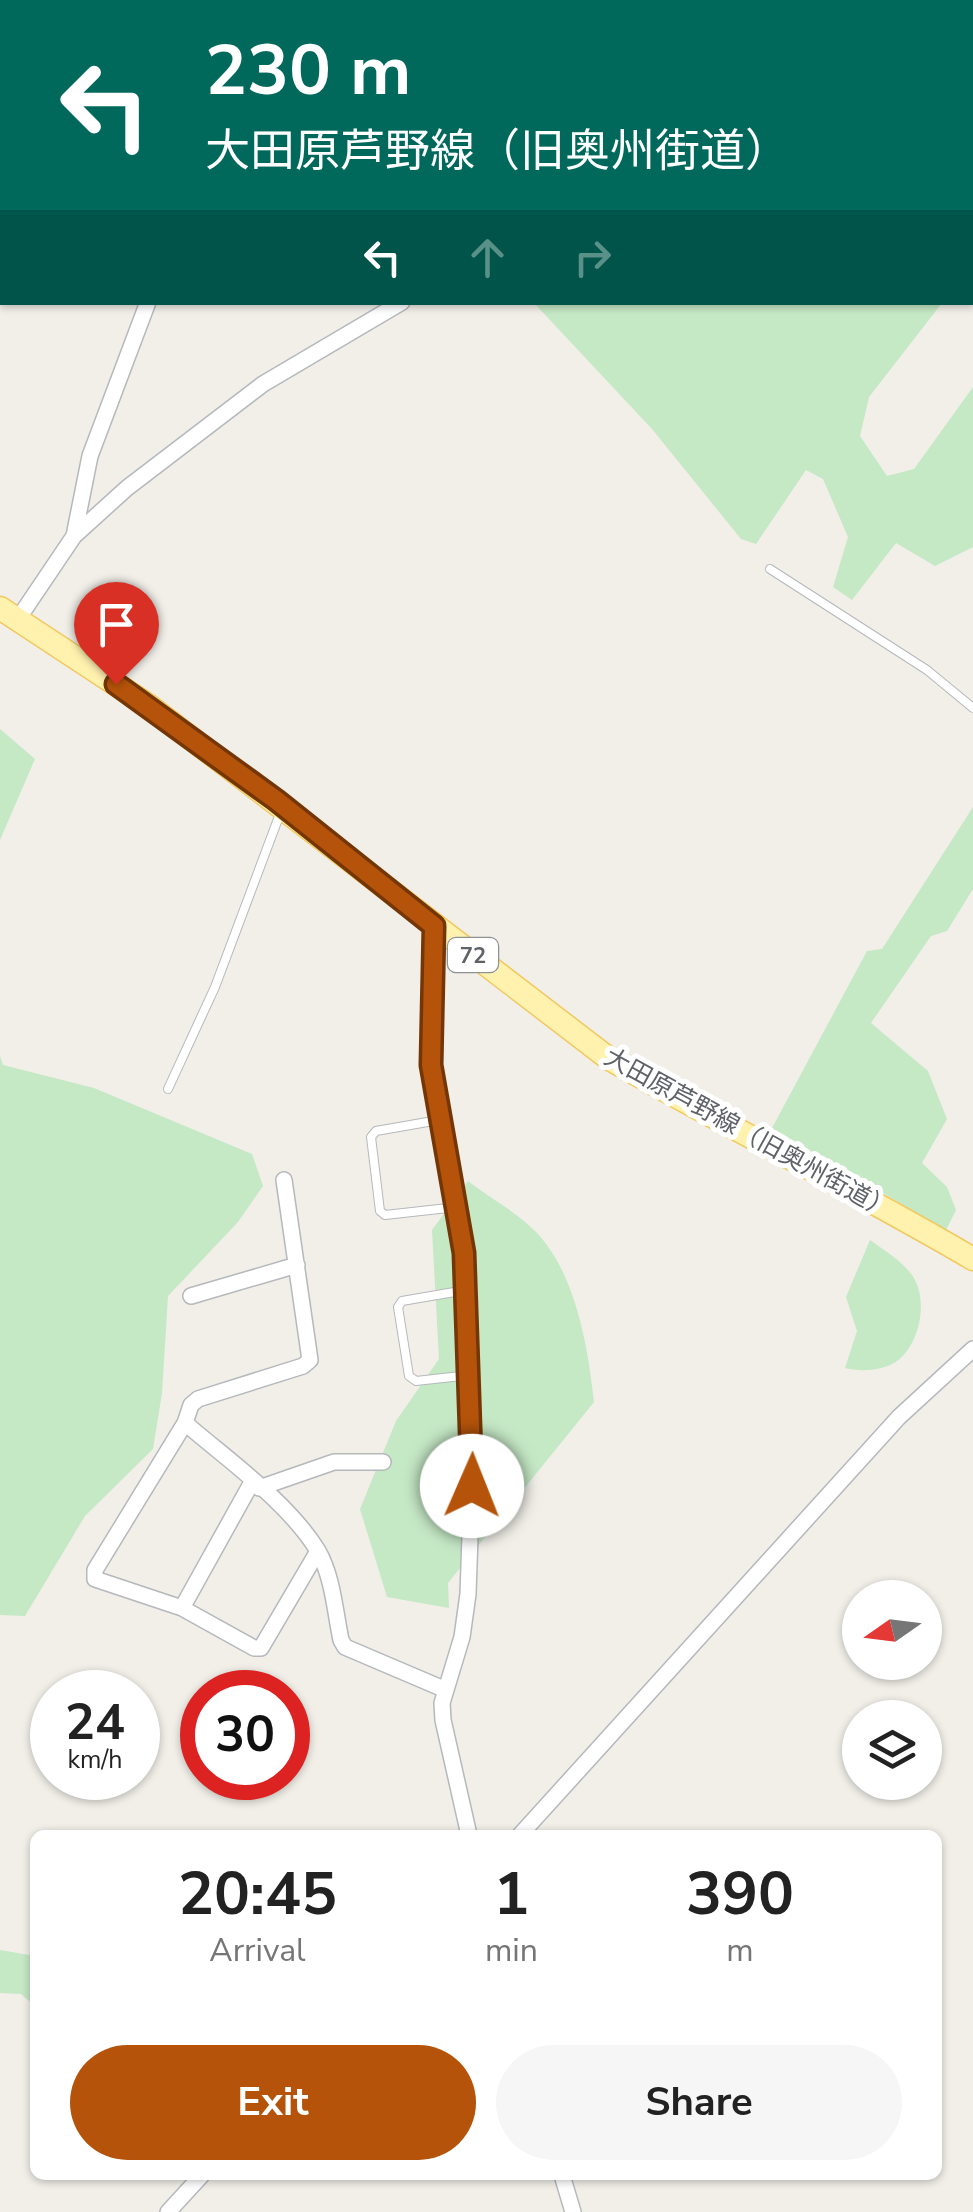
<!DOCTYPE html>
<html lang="en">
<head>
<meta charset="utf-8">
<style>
	body { margin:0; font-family:"Nunito Sans","Noto Sans JP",sans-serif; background:#f6f6f6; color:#222; height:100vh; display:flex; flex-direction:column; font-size:38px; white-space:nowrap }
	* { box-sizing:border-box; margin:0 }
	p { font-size:32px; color:#767676 }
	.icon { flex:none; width:55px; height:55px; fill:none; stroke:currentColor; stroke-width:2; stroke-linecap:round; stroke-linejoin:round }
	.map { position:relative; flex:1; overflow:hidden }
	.drawer { position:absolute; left:30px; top:1830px; width:912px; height:350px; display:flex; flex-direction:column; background:#fff; border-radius:15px; box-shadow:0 2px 8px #0004 }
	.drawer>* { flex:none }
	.top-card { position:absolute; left:0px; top:0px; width:975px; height:305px; box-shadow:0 2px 8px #0004; background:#00695c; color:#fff; overflow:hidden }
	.needle { width:65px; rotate:256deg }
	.fabs { position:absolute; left:842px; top:1580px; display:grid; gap:20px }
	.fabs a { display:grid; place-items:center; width:100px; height:100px; border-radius:50%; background:#fff; box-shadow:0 2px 8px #0004; font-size:50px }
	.speed { position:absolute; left:30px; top:1670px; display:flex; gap:20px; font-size:50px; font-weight:700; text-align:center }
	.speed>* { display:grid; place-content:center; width:130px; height:130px; border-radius:50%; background:#fff; box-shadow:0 2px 8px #0004; line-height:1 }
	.speed small { font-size:25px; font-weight:400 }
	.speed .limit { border:15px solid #d22; background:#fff; color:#111 }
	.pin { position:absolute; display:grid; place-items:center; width:85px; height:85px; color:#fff; margin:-102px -42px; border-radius:50% 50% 50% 0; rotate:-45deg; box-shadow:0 0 10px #0007 }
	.pin .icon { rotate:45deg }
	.me { position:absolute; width:110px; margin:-55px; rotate:1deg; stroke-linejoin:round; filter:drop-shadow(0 0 8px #0008) }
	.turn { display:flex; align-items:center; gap:35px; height:210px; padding:0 40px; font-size:45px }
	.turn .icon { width:130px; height:130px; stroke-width:2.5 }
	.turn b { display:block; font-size:70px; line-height:85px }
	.lanes { display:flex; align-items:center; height:95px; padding:0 40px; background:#0003; justify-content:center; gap:50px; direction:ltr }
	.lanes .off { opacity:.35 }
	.eta { display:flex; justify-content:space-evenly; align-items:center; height:170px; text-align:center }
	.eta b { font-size:60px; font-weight:700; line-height:70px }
	.primary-button { display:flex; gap:20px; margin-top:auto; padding:20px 40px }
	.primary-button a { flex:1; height:115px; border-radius:60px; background:#b45309; color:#fff; font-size:40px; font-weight:700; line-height:115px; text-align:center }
	.primary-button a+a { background:#f6f6f6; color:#222 }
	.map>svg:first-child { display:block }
	.green { fill:#c5e8c5 }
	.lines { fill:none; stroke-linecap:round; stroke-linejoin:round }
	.service-casing { stroke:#b5b8bc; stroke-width:10 }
	.minor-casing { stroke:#b5b8bc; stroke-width:18 }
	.primary-casing { stroke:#f2c960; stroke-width:25 }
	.service { stroke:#fff; stroke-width:8 }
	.minor { stroke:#fff; stroke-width:15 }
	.primary { stroke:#fff2af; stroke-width:22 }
	.route-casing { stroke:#753606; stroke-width:25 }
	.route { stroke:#b45309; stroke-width:18 }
	.labels { text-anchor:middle; stroke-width:10; stroke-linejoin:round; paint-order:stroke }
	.shield { fill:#fff; stroke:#8f9295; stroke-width:2.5 }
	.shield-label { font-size:22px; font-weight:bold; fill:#5f6368 }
	.street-label { font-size:25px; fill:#5f6368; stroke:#fff }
</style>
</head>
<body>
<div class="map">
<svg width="973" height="2212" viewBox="0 0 973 2212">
	<rect width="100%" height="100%" fill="#f1efe8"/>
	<path class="green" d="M534,303H942L869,397L860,436L887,476L914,469L973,387V547L935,566L896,543L852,600L833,587L848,537L823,479L806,470L756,544L741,539L652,429Z
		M0,729L35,759L0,840Z
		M973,807V889L947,931L931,936L871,1023L928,1071L947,1119L922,1163L947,1187L956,1210L946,1230L772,1128L867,951L882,949Z
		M0,1056L3,1065L94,1088L252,1154L263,1186L238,1222L168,1296L162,1393L153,1449L85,1516L25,1616L0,1615Z
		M468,1181C490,1198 518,1213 537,1233C576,1275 588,1347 594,1402L448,1583L449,1608L387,1597L360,1509L396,1421L439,1359L432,1230Z
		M870,1240C884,1250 902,1261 912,1275C929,1299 920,1344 897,1361C883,1371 860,1372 845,1368L857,1331L846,1297Z
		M0,1950L35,1956V2006L21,1994L0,1993Z"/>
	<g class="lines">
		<defs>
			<path id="service" d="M770,569L927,670L973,708
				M168,1089L215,987L281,811
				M439,1120L376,1131L371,1137L380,1211L385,1215L457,1207
				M466,1290L402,1301L398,1307L409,1376L416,1381L470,1375"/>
			<path id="minor" d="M305,2L306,0
				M965,2L970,0
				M74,536L90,456L148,302
				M18,619L74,536L127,488L263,384L402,302
				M435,926L431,1065L464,1253L473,1450L468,1594L462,1637L442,1703L443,1720L469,1835
				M191,1296L297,1265
				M185,1423C228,1460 289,1503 318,1551C333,1577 335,1612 341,1640L345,1647L446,1690
				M252,1482L182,1608L95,1579V1570L185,1423L191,1405L198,1399L303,1366L310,1360L284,1180
				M259,1488L334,1462H383
				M182,1608L254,1648H261L318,1551
				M520,1835L899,1417L973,1349
				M562,2175L573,2212
				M168,2212L202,2175"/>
			<path id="primary" d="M0,608L149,706L608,1058C728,1128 853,1188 973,1259"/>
		</defs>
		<use href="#service" class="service-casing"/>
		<use href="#minor" class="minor-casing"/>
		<use href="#primary" class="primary-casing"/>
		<use href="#service" class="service"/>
		<use href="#minor" class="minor"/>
		<use href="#primary" class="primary"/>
	</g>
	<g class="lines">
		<defs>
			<path id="route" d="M116,684L276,800L434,926L431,1065L464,1253L472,1486"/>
		</defs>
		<use href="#route" class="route-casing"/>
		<use href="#route" class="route"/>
	</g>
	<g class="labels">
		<rect class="shield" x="448" y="938" width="50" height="34" rx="8"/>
		<g class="shield-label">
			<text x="473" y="963">72</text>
		</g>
		<g class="street-label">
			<text transform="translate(749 1133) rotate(29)" y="9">大田原芦野線（旧奥州街道）</text>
		</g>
	</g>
</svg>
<div class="fabs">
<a><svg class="needle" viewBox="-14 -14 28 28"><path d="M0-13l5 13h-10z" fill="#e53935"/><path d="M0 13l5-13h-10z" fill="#767676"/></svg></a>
<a><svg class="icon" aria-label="layers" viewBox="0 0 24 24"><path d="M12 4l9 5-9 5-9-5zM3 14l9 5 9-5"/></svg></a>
</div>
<div class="speed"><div>24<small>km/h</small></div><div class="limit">30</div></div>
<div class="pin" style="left:116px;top:684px;background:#d93025"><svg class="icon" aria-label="arrive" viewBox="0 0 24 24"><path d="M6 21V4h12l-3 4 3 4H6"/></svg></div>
<svg class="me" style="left:472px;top:1486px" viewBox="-20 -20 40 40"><circle r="19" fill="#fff"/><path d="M0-13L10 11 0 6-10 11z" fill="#b45309"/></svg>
<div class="top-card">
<div class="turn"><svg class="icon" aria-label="left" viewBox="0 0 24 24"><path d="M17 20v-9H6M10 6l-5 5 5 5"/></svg><div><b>230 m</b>大田原芦野線（旧奥州街道）</div></div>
<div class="lanes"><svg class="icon" aria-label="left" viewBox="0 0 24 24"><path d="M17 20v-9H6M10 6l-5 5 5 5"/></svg><svg class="icon off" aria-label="ahead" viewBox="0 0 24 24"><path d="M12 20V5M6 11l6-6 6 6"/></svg><svg class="icon off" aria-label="right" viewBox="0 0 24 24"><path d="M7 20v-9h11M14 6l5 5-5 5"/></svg></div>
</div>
<section class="drawer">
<div class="eta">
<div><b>20:45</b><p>Arrival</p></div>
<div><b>1</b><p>min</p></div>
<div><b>390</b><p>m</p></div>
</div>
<div class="primary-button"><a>Exit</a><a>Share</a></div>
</section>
</div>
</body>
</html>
